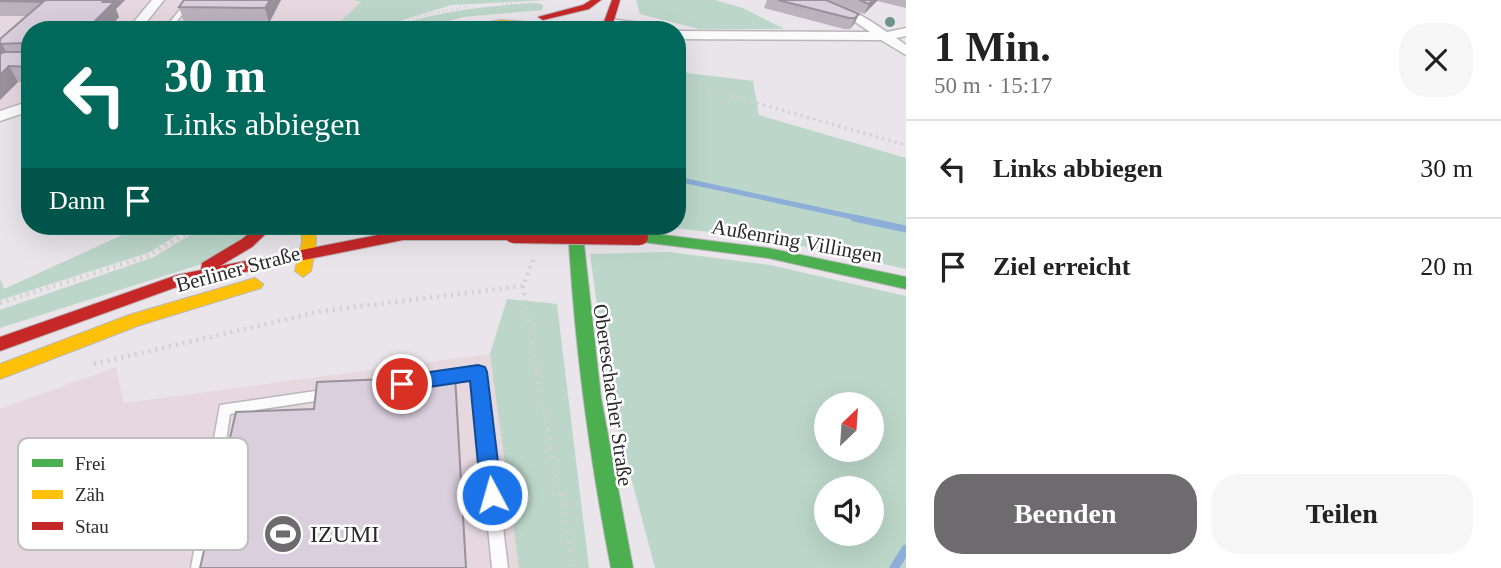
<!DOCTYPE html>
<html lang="de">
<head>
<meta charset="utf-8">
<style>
	body { margin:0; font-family:"Times New Roman",serif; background:#f6f6f6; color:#222; height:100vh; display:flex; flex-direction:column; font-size:26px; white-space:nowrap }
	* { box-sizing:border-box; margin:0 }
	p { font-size:23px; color:#767676 }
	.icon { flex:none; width:38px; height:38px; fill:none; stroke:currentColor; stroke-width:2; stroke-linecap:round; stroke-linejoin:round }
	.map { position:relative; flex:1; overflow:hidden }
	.details { display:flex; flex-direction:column; background:#fff; width:595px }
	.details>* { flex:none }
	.guide { position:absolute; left:21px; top:21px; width:665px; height:214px; border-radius:28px; box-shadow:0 7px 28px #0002; background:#00695c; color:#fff; overflow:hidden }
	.needle { width:46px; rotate:25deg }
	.buttons { position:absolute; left:814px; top:392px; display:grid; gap:14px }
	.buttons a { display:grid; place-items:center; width:70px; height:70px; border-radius:50%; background:#fff; box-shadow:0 7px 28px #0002; font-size:35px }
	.pin { position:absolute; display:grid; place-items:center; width:60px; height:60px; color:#fff; margin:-30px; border:4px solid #fff; border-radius:50%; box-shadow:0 2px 7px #0007 }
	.me { position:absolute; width:77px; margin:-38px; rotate:354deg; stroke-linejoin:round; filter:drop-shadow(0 0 5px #0008) }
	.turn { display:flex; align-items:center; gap:24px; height:147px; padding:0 28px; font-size:32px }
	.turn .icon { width:91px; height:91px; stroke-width:2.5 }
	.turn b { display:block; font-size:49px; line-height:60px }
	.then { display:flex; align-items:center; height:66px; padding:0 28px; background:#0003; gap:14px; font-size:26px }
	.round { display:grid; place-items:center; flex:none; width:74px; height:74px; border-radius:28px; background:#f6f6f6 }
	.headline { display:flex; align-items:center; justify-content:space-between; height:119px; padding:0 28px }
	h1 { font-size:42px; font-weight:700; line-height:52px }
	.button { display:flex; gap:14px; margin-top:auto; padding:14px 28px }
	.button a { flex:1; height:80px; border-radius:28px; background:#6e6b6f; color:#fff; font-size:28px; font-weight:700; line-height:80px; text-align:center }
	.button a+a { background:#f6f6f6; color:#222 }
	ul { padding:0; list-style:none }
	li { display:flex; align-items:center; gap:21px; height:98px; padding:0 28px; border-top:2px solid #e0e0e0 }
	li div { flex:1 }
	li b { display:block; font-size:26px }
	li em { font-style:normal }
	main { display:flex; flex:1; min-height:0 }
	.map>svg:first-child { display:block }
	.industrial { fill:#e7d8e0 }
	.green { fill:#bcd7ca; fill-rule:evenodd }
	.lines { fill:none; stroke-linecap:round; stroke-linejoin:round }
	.stream-far2 { stroke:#8caed8; stroke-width:5 }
	.stream-far1 { stroke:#8caed8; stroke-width:7 }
	.stream { stroke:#8caed8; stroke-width:9 }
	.lane-casing { stroke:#bab7ba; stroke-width:3 }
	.street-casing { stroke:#bab7ba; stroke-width:3 }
	.fast-casing { stroke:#bab7ba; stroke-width:2 }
	.slow-casing { stroke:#bab7ba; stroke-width:2 }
	.jam-casing { stroke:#bab7ba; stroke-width:2 }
	.path-far3 { stroke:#d1d1d1; stroke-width:2.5; stroke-dasharray:1 3.5; stroke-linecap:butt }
	.path-far2 { stroke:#d1d1d1; stroke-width:3.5; stroke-dasharray:2 4.5; stroke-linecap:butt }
	.path-far1 { stroke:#d1d1d1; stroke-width:4.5; stroke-dasharray:2 5; stroke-linecap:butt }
	.path { stroke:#d1d1d1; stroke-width:5; stroke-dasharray:2.5 7; stroke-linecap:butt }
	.lane { fill:#fcfbfc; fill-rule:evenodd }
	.street { fill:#fcfbfc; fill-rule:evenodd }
	.fast { fill:#4caf50; fill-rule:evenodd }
	.slow { fill:#ffc107; fill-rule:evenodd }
	.jam { fill:#c62828; fill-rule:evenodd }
	.jam-bridge-casing { stroke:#bab7ba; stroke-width:18; stroke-linecap:butt }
	.jam-bridge { stroke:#c62828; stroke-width:16 }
	.tree { fill:#6e9285 }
	.wall { fill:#bbb2be }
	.shaded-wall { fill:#99919b }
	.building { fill:#dacfdd; stroke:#99919b; stroke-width:2 }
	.route { fill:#1a73e8; stroke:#114b97; stroke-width:2 }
	.labels { text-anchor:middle; stroke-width:5; stroke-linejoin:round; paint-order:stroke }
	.street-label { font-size:21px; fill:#2c2a2d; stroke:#fff }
	.near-poi-label { font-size:24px; fill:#2c2a2d; stroke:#fff; text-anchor:start }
	.key { fill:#fff; stroke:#c0bfc0; stroke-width:2 }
	.key-label { font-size:19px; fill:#2c2a2d }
</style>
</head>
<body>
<main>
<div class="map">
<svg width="906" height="568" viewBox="0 0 906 568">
	<rect width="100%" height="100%" fill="#e9e5ea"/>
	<path class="industrial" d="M0,0H353L361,2L331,30H30V98L0,111Z
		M490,354L519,568H0V409L116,367L124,403Z"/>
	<path class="green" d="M353,0H549L451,5L370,30H331L361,2Z
		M636,0H715L743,8L784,29H699L640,14Z
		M536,3L543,5L542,10L463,17L418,30H384C435,11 483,6 536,3Z
		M677,65L687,73L753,81L759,115L906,158V269L772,239L655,226H677Z
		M142,226H192L148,253L0,300V279L4,289Z
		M205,226H256L245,238L208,262L0,328V310L154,257Z
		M669,252L770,265L906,296V568H655L609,394L590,254ZM826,404H872V450H826ZM826,488H872V534H826Z
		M507,299L557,304L589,568H519L490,354Z"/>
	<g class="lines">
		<path class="stream-far2" d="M677,179L862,219"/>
		<path class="stream-far1" d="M854,218L906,229"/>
		<path class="stream" d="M894,568L906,549"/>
		<defs>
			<path id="lane" d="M188,0H194L173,26L138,27L135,25L138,23H169Z
				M478,367L482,368L484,372L508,568H492L473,378L438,383L434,382L432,378L434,374L438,373Z
				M329,389L333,390L335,394L333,398L329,399L230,414L207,568H191L220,405Z"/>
			<path id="street" d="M152,0H164L140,30H127Z
				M804,0C837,0 861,14 887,32L906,28V36L896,38L906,45V55L881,40L677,39V31L870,32L848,17Z
				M609,19L667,26L673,30H633L605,26V20Z
				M30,101V111L0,121V111Z"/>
			<path id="fast" d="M568,226H582L601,398L633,568H611C589,455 574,341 568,226Z
				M640,232L768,248L906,277V289L768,258L635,241L633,237L635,233Z"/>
			<path id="slow" d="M501,20L589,27L594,30L501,26L442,30Z
				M301,226H315L316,242L311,271L303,277L295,271L302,242Z
				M255,278L263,284L261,288L140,325L0,379V364L129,315Z"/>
			<path id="jam" d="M591,0H601L589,9L543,20L538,17L583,5Z
				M612,0H620L611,30H601Z
				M258,226H274L252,247L220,266L403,230H513L520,235L513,240H403L185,284L0,351V337L177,275L201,270L202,263L242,239Z"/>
		</defs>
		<use href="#lane" class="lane-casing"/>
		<use href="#street" class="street-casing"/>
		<use href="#fast" class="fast-casing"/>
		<use href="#slow" class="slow-casing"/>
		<use href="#jam" class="jam-casing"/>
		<path class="path-far3" d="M502,4L535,3
			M378,30L418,16L469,6
			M677,80L738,97"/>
		<path class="path-far2" d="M732,96L906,145"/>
		<path class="path-far1" d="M533,260L523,286L537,374
			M0,303L148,256L199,226
			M94,364L322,311L523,286"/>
		<path class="path" d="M537,372L574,568"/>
		<use href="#lane" class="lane"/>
		<use href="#street" class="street"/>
		<use href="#fast" class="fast"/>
		<use href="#slow" class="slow"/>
		<use href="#jam" class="jam"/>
		<defs>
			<path id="jam-bridge" d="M513,235L640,237"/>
		</defs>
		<use href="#jam-bridge" class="jam-bridge-casing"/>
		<use href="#jam-bridge" class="jam-bridge"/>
	</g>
	<circle class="tree" cx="890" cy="22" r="5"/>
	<path class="wall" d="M0,0H125L116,9L119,17L107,30H30V82H18L0,100V39L26,16H0Z
		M184,0H281L269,23L184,22L179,7Z
		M767,0H826L859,14L854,24L850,29H844L764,8Z
		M828,0H906V8L877,1L864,14Z"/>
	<path class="shaded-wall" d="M105,0H125L116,9L119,17L107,30H86Z
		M270,0H281L269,23L265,8Z
		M873,0H878L864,14L869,4Z
		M859,14L854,24L850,29L855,18Z
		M1,43L10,58L0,64V44Z
		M9,66L18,82L0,100V75Z"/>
	<path class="building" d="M0,0H105L103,2H114L86,30H30V67L9,66L0,75V54L4,52H22L24,50L22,43L0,44V39L43,2L0,1Z
		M184,0H270L265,8L179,7Z
		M778,0H826L859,14L855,18H849Z
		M859,0H873L869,4Z
		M455,376L466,568H200L236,412L314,409L317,382Z"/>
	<path class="route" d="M478,365L485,367L487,372L502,495L499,502L492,505L484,502L481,495L470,381L402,391L395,389L393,384L395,378L402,376Z"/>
	<defs>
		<symbol id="stadium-disc" viewBox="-11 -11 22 22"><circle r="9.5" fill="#6e6b6f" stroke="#fff"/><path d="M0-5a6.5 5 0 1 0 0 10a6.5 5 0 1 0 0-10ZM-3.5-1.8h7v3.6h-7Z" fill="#fff"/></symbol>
	</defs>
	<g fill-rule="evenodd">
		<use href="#stadium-disc" x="261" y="512" width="44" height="44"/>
	</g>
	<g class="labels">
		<g class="street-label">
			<text transform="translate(797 241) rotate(10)" y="7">Außenring Villingen</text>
			<text transform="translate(238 269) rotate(-15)" y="7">Berliner Straße</text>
			<text transform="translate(613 395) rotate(82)" y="7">Obereschacher Straße</text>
		</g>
		<g class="near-poi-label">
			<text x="310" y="542">IZUMI</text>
		</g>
	</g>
	<rect x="18" y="438" width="230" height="112" rx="10" class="key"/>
	<rect x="32" y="459" width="31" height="8" fill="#4caf50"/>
	<rect x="32" y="490" width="31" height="9" fill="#ffc107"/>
	<rect x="32" y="522" width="31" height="8" fill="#c62828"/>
	<g class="key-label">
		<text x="75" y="470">Frei</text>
		<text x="75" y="501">Zäh</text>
		<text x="75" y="533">Stau</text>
	</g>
</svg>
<div class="buttons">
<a><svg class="needle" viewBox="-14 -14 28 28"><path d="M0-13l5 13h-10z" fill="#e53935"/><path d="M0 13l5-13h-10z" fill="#767676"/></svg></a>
<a><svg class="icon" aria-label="sound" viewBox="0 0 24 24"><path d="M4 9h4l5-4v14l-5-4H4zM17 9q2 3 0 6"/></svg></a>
</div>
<div class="pin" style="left:402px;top:384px;background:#d93025"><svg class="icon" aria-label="arrive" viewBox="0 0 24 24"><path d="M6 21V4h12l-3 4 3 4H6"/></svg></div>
<svg class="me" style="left:492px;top:495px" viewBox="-20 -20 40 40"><circle r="17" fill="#1a73e8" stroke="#fff" stroke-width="3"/><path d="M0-11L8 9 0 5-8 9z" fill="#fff"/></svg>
<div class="guide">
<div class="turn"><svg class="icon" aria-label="left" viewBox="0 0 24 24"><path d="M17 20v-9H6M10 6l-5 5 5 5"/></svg><div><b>30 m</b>Links abbiegen</div></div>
<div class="then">Dann<svg class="icon" aria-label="arrive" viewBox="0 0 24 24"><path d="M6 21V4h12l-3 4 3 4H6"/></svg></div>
</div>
</div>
<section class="details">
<div class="headline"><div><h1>1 Min.</h1><p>50 m · 15:17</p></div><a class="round"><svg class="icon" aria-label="close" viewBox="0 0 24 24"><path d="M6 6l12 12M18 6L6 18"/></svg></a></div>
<ul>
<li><svg class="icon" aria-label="left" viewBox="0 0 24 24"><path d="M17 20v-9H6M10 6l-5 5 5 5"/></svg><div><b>Links abbiegen</b></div><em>30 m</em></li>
<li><svg class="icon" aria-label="arrive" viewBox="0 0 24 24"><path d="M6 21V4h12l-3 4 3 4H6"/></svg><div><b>Ziel erreicht</b></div><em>20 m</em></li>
</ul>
<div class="button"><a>Beenden</a><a>Teilen</a></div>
</section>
</main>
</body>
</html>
